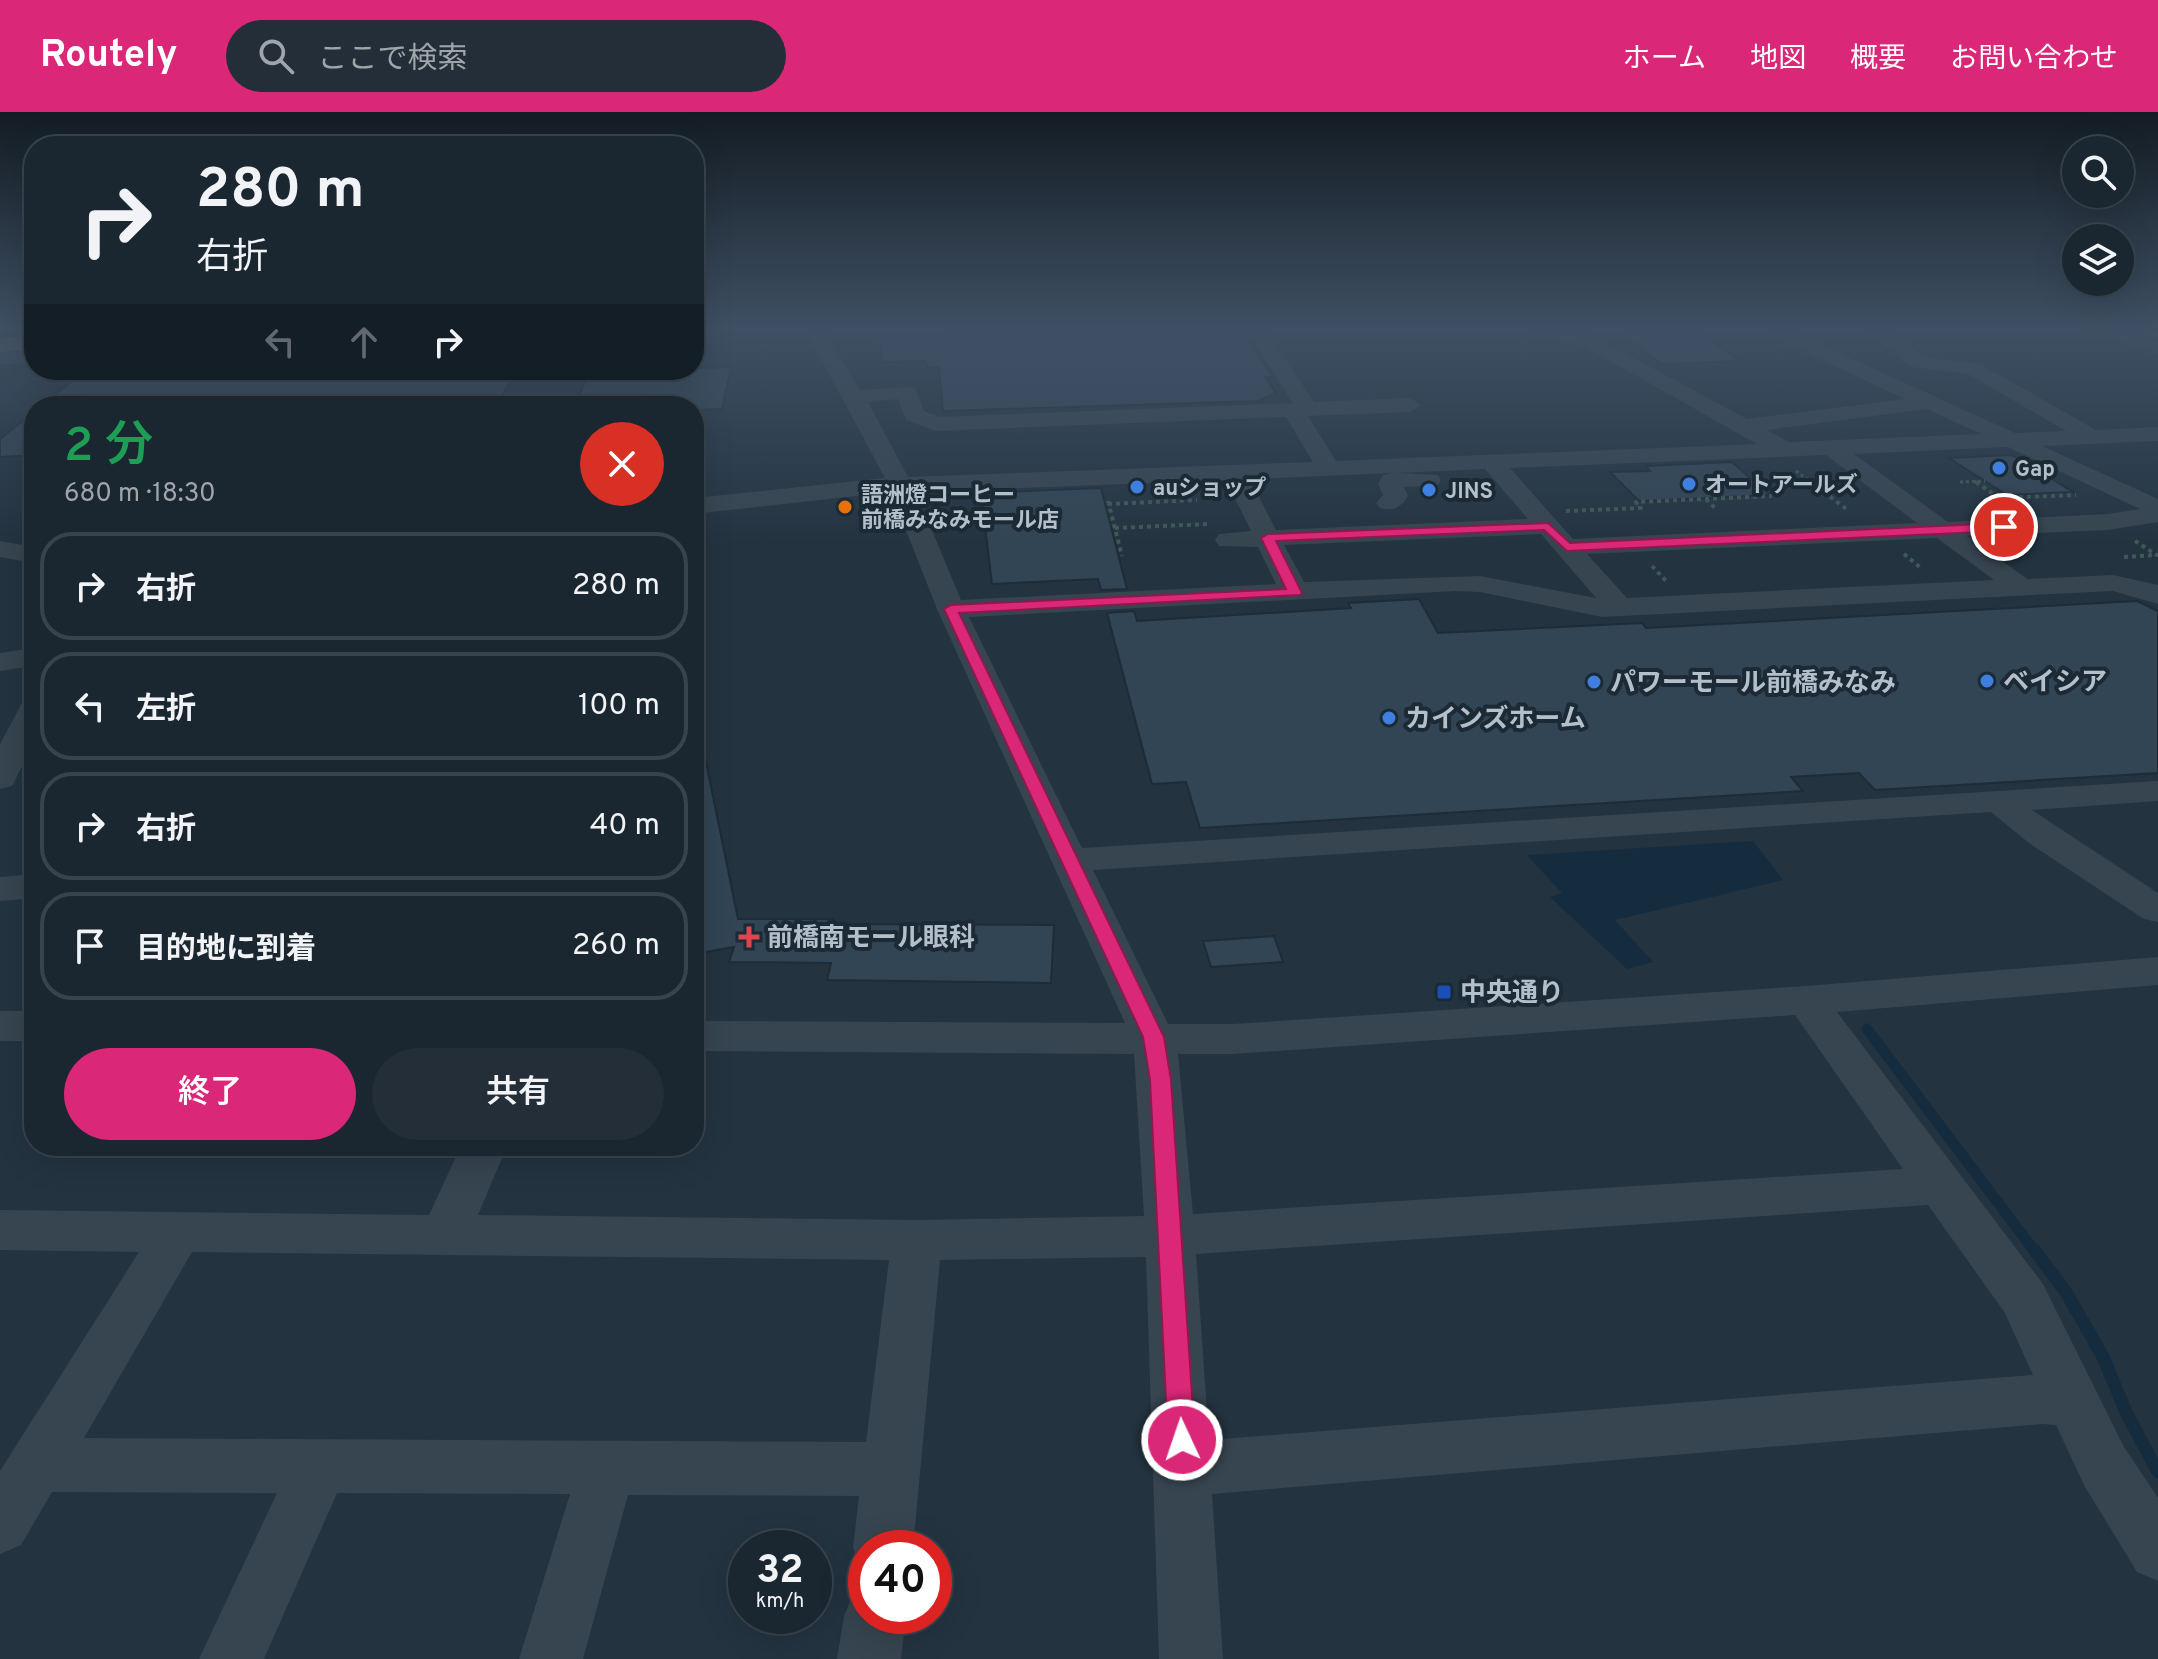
<!DOCTYPE html>
<html lang="ja">
<head>
<meta charset="utf-8">
<style>
	body { margin:0; font-family:Overpass,"Noto Sans JP",sans-serif; background:#232e38; color:#f1f3f6; height:100vh; display:flex; flex-direction:column; font-size:30px; white-space:nowrap }
	* { box-sizing:border-box; margin:0 }
	p { font-size:26px; color:#9fa5ab }
	.icon { flex:none; width:44px; height:44px; fill:none; stroke:currentColor; stroke-width:2; stroke-linecap:round; stroke-linejoin:round }
	.map { position:relative; flex:1; overflow:hidden }
	.panel { position:absolute; left:24px; top:284px; width:680px; height:760px; display:flex; flex-direction:column; background:#1a2630; border-radius:32px; box-shadow:0 8px 32px #0002,0 0 0 2px #38434c }
	.panel>* { flex:none }
	.top-card { position:absolute; left:24px; top:24px; width:680px; height:244px; border-radius:32px; box-shadow:0 8px 32px #0002,0 0 0 2px #38434c; background:#1a2630; color:#f1f3f6; overflow:hidden }
	.tools { position:absolute; left:2062px; top:24px; display:grid; gap:16px }
	.tools a { display:grid; place-items:center; width:72px; height:72px; border-radius:50%; background:#1a2630; box-shadow:0 8px 32px #0002,0 0 0 2px #38434c; font-size:40px }
	.speed { position:absolute; left:728px; top:1418px; display:flex; gap:16px; font-size:40px; font-weight:700; text-align:center }
	.speed>* { display:grid; place-content:center; width:104px; height:104px; border-radius:50%; background:#1a2630; box-shadow:0 8px 32px #0002,0 0 0 2px #38434c; line-height:1 }
	.speed small { font-size:20px; font-weight:400 }
	.speed .limit { border:12px solid #d22; background:#fff; color:#111 }
	.pin { position:absolute; display:grid; place-items:center; width:68px; height:68px; color:#fff; margin:-34px; border:4px solid #fff; border-radius:50%; box-shadow:0 2px 8px #0007 }
	.me { position:absolute; width:88px; margin:-44px; rotate:357deg; stroke-linejoin:round; filter:drop-shadow(0 0 6px #0008) }
	.turn { display:flex; align-items:center; gap:28px; height:168px; padding:0 40px; font-size:36px }
	.turn .icon { width:104px; height:104px; stroke-width:2.5 }
	.turn b { display:block; font-size:56px; line-height:68px }
	.lanes { display:flex; align-items:center; height:76px; padding:0 40px; background:#0003; justify-content:center; gap:40px; direction:ltr }
	.lanes .off { opacity:.35 }
	.round { display:grid; place-items:center; flex:none; width:84px; height:84px; border-radius:42px; background:#232e38 }
	.overview { display:flex; align-items:center; justify-content:space-between; height:136px; padding:0 40px }
	h1 { font-size:48px; font-weight:600; line-height:60px; color:#1e9e55 }
	.primary-button { display:flex; gap:16px; margin-top:auto; padding:16px 40px }
	.primary-button a { flex:1; height:92px; border-radius:48px; background:#db2777; color:#fff; font-size:32px; font-weight:600; line-height:92px; text-align:center }
	.primary-button a+a { background:#232e38; color:#f1f3f6 }
	ul { padding:0; list-style:none }
	li { display:flex; align-items:center; gap:24px; height:108px; margin:0 16px 12px; padding:0 24px; border:4px solid #38434c; border-radius:32px }
	li div { flex:1 }
	li b { display:block; font-size:30px }
	li em { font-style:normal }
	header { display:flex; align-items:center; gap:48px; box-sizing:border-box; height:112px; padding:0 40px; background:#db2777; color:#fff }
	header strong { font-size:38px }
	nav { display:flex; gap:44px; margin-inline-start:auto; font-size:28px }
	.search { width:560px; height:72px; background:#232e38; display:flex; align-items:center; gap:20px; box-sizing:border-box; padding:0 28px; border-radius:44px; color:#9fa5ab; font-size:30px }
	.map>svg:first-child { display:block }
	.water { fill:#152c3f }
	.lines { fill:none; stroke-linecap:round; stroke-linejoin:round }
	.stream-far1 { stroke:#152c3f; stroke-width:11 }
	.stream { stroke:#152c3f; stroke-width:13 }
	.building { fill:#314555; stroke:#1e2c37; stroke-width:2 }
	.path-far1 { stroke:#3e5958; stroke-width:3; stroke-dasharray:3 3; stroke-linecap:butt }
	.path { stroke:#3e5958; stroke-width:4; stroke-dasharray:4 4; stroke-linecap:butt }
	.minor { fill:#374550; fill-rule:evenodd }
	.highway { fill:#776453; fill-rule:evenodd }
	.route { fill:#db2777; stroke:#8e194d; stroke-width:2 }
	.shop-dot { fill:#3f7fe0; stroke:#1c2a35; stroke-width:3 }
	.food-dot { fill:#e8710a; stroke:#1c2a35; stroke-width:3 }
	.health-dot { fill:#e0444e; stroke:#1c2a35; stroke-width:3 }
	.transit-dot { fill:#1a4fb4; stroke:#1c2a35; stroke-width:3 }
	.labels { text-anchor:middle; stroke-width:8; stroke-linejoin:round; paint-order:stroke }
	.far-poi-label { font-size:22px; font-weight:bold; fill:#b3bfcb; stroke:#1c2a35; text-anchor:start }
	.poi-label { font-size:26px; font-weight:bold; fill:#b3bfcb; stroke:#1c2a35; text-anchor:start }
</style>
</head>
<body>
<header>
<strong>Routely</strong>
<div class="search"><svg class="icon" aria-label="search" viewBox="0 0 24 24"><circle cx="10" cy="10" r="6"/><path d="M15 15l6 6"/></svg>ここで検索</div>
<nav><a>ホーム</a><a>地図</a><a>概要</a><a>お問い合わせ</a></nav>
</header>
<div class="map">
<svg width="2158" height="1547" viewBox="0 0 2158 1547">
	<rect width="100%" height="100%" fill="#233340"/>
	<path class="water" d="M1753,729L1783,768L1615,808L1653,850L1627,857L1550,785L1562,781L1527,743Z"/>
	<g class="lines">
		<path class="stream-far1" d="M1867,917L2036,1141"/>
		<path class="stream" d="M2035,1139L2066,1180L2103,1245L2126,1300L2158,1360"/>
	</g>
	<path class="building" d="M1128,217H1242L1273,265H1265L1276,281L1258,289L943,299L939,255L927,256L926,249L882,250L880,224Z
		M1693,217L1740,249L1662,252L1620,220Z
		M731,255L722,297L694,298V294H575L589,260Z
		M237,258H516L497,294H41L78,264Z
		M34,300V343L0,345V327Z
		M2012,343L2073,380L2007,383L1949,346Z
		M1732,350L1770,383L1639,389L1610,360L1650,359L1646,354Z
		M1101,376L1127,477L1101,478L1098,467L992,472L981,381Z
		M1419,487L1438,521L1642,511L1646,516L2137,489L2158,499V661L1875,678L1859,661L1791,665L1803,679L1200,716L1186,670L1152,672L1107,501L1134,499L1137,509L1351,496L1348,491Z
		M705,645L738,807H833L832,812L1054,813L1051,871L827,868L831,851L729,850L734,835L694,842V646Z
		M1274,824L1283,850L1211,855L1203,829Z"/>
	<g class="lines">
		<path class="path-far1" d="M1796,359L1814,372
			M1974,369L1979,372
			M1960,370L1985,369"/>
		<path class="path" d="M1811,370L1849,399
			M1976,370L1999,386L2076,383
			M1706,387L1717,398
			M1108,389L1122,444
			M1108,392L1197,388
			M1566,399L1641,396L1636,390L1772,384
			M1115,416L1208,412
			M2135,429L2157,443
			M1904,442L1921,456
			M2124,445L2158,443
			M1652,454L1667,470"/>
		<path class="minor" d="M694,217H729L719,223L694,224Z
			M805,217H823L860,278L915,275L924,299L939,305L1293,291L1246,217H1265L1314,290L1410,286L1421,293L1410,300L1308,304L1336,349L1757,332L1582,233L1527,221L1525,217H1558L1595,225L1747,307L1905,287L1764,221L1761,217H1786L2015,321L2066,319L1968,262L1911,255L1863,217H1885L1923,245L1980,252L2096,318L2158,315V329L2042,334L2158,387V410L2108,418L1968,424L2027,467L2113,463L2158,473V492L2113,479L1602,505L1480,480L1456,479L969,505L1082,736L2158,669V689L2032,698L2158,781V810L2144,807L2029,731L1991,700L1093,758L1168,912H1233L1806,874L2158,845V873L1837,900L2043,1172L2124,1335L2158,1386V1469L2137,1460L2084,1373L2056,1313L2042,1312L1212,1382L1223,1547H1159L1146,1145L940,1148L913,1436H866V1459L862,1457L853,1436L859,1384L628,1383L583,1547H519L570,1382L337,1381L264,1547H199L277,1381L52,1380L21,1433L0,1442V1359L139,1140L0,1138V1098L429,1103L461,1034H507L478,1103L917,1108L1144,1104L1134,942L694,939V909L1125,911L937,497L891,380L694,402V386L885,366ZM898,287L906,308L936,319L1286,305L1313,350L908,365L868,290ZM1927,297L1981,322L1789,330L1767,318ZM2008,335L2140,397L2108,402L1948,410L1854,342ZM1826,343L1917,411L1573,427L1510,356ZM1485,357L1528,407L1276,418L1250,367L1391,361L1383,363L1378,372L1383,383L1376,391L1380,396C1394,400 1401,395 1408,384L1404,375L1438,373L1441,368L1438,363L1398,361ZM1226,368L1251,419L1219,422L1215,428L1219,434L1258,435L1276,472L961,488L916,380ZM1541,422L1596,486L1480,464L1304,470L1284,433ZM1937,426L1994,468L1627,486L1587,442ZM1795,903L1903,1057L1193,1102L1178,942H1233ZM1928,1093L2005,1201L2033,1263L1209,1328L1196,1142ZM192,1140L889,1148L866,1330L84,1326Z
			M2098,217H2124L2158,230V243L2101,221Z
			M34,239V251L0,252V240Z
			M0,429L34,435V451L0,445Z
			M34,536V554L0,559V541Z
			M34,586V631L12,674L0,677V632L23,589Z
			M34,762V786L0,789V765Z
			M0,899H34V929H0Z
			M866,1476V1504H906L901,1547H837L844,1504L853,1482Z"/>
		<path class="highway" d="M2141,217H2158V226L2144,222Z
			M34,224V238L0,240V226Z"/>
	</g>
	<linearGradient id="sky" x2="0" y2="1"><stop stop-color="#131c23"/><stop offset="0.5" stop-color="#3f5064"/><stop offset="1" stop-color="#3f5064" stop-opacity="0"/></linearGradient>
	<rect width="2158" height="433" fill="url(#sky)"/>
	<path class="route" d="M1548,411L1570,431L2004,411L2010,415L2004,419L1567,439L1544,418L1276,429L1302,481L1300,483L959,501L1164,925L1171,968L1195,1328L1191,1336L1182,1340L1172,1336L1168,1328L1150,968L1143,925L944,497L951,493L1286,477L1261,426L1268,422Z"/>
	<g class="shop-dot">
		<circle cx="1999" cy="356" r="8"/>
		<circle cx="1689" cy="372" r="8"/>
		<circle cx="1137" cy="375" r="8"/>
		<circle cx="1429" cy="378" r="8"/>
		<circle cx="1987" cy="569" r="8"/>
		<circle cx="1594" cy="570" r="8"/>
		<circle cx="1389" cy="606" r="8"/>
	</g>
	<circle class="food-dot" cx="845" cy="395" r="8"/>
	<path class="health-dot" d="M745 813h8v8h8v8h-8v8h-8v-8h-8v-8h8z"/>
	<rect class="transit-dot" x="1436" y="872" width="16" height="16" rx="4"/>
	<g class="labels">
		<g class="far-poi-label">
			<text x="2015" y="364">Gap</text>
			<text x="1705" y="380">オートアールズ</text>
			<text x="1153" y="383">auショップ</text>
			<text x="1445" y="386">JINS</text>
			<text x="861" y="390">語洲燈コーヒー<tspan x="861" dy="25">前橋みなみモール店</tspan></text>
		</g>
		<g class="poi-label">
			<text x="2003" y="578">ベイシア</text>
			<text x="1610" y="579">パワーモール前橋みなみ</text>
			<text x="1405" y="615">カインズホーム</text>
			<text x="767" y="834">前橋南モール眼科</text>
			<text x="1460" y="889">中央通り</text>
		</g>
	</g>
</svg>
<div class="tools">
<a><svg class="icon" aria-label="search" viewBox="0 0 24 24"><circle cx="10" cy="10" r="6"/><path d="M15 15l6 6"/></svg></a>
<a><svg class="icon" aria-label="layers" viewBox="0 0 24 24"><path d="M12 4l9 5-9 5-9-5zM3 14l9 5 9-5"/></svg></a>
</div>
<div class="speed"><div>32<small>km/h</small></div><div class="limit">40</div></div>
<div class="pin" style="left:2004px;top:415px;background:#d93025"><svg class="icon" aria-label="arrive" viewBox="0 0 24 24"><path d="M6 21V4h12l-3 4 3 4H6"/></svg></div>
<svg class="me" style="left:1182px;top:1328px" viewBox="-20 -20 40 40"><circle r="17" fill="#db2777" stroke="#fff" stroke-width="3"/><path d="M0-11L8 9 0 5-8 9z" fill="#fff"/></svg>
<div class="top-card">
<div class="turn"><svg class="icon" aria-label="right" viewBox="0 0 24 24"><path d="M7 20v-9h11M14 6l5 5-5 5"/></svg><div><b>280 m</b>右折</div></div>
<div class="lanes"><svg class="icon off" aria-label="left" viewBox="0 0 24 24"><path d="M17 20v-9H6M10 6l-5 5 5 5"/></svg><svg class="icon off" aria-label="ahead" viewBox="0 0 24 24"><path d="M12 20V5M6 11l6-6 6 6"/></svg><svg class="icon" aria-label="right" viewBox="0 0 24 24"><path d="M7 20v-9h11M14 6l5 5-5 5"/></svg></div>
</div>
<section class="panel">
<div class="overview"><div><h1>2 分</h1><p>680 m · 18:30</p></div><a class="round" style="background:#d93025;color:#fff"><svg class="icon" aria-label="close" viewBox="0 0 24 24"><path d="M6 6l12 12M18 6L6 18"/></svg></a></div>
<ul>
<li><svg class="icon" aria-label="right" viewBox="0 0 24 24"><path d="M7 20v-9h11M14 6l5 5-5 5"/></svg><div><b>右折</b></div><em>280 m</em></li>
<li><svg class="icon" aria-label="left" viewBox="0 0 24 24"><path d="M17 20v-9H6M10 6l-5 5 5 5"/></svg><div><b>左折</b></div><em>100 m</em></li>
<li><svg class="icon" aria-label="right" viewBox="0 0 24 24"><path d="M7 20v-9h11M14 6l5 5-5 5"/></svg><div><b>右折</b></div><em>40 m</em></li>
<li><svg class="icon" aria-label="arrive" viewBox="0 0 24 24"><path d="M6 21V4h12l-3 4 3 4H6"/></svg><div><b>目的地に到着</b></div><em>260 m</em></li>
</ul>
<div class="primary-button"><a>終了</a><a>共有</a></div>
</section>
</div>
</body>
</html>
